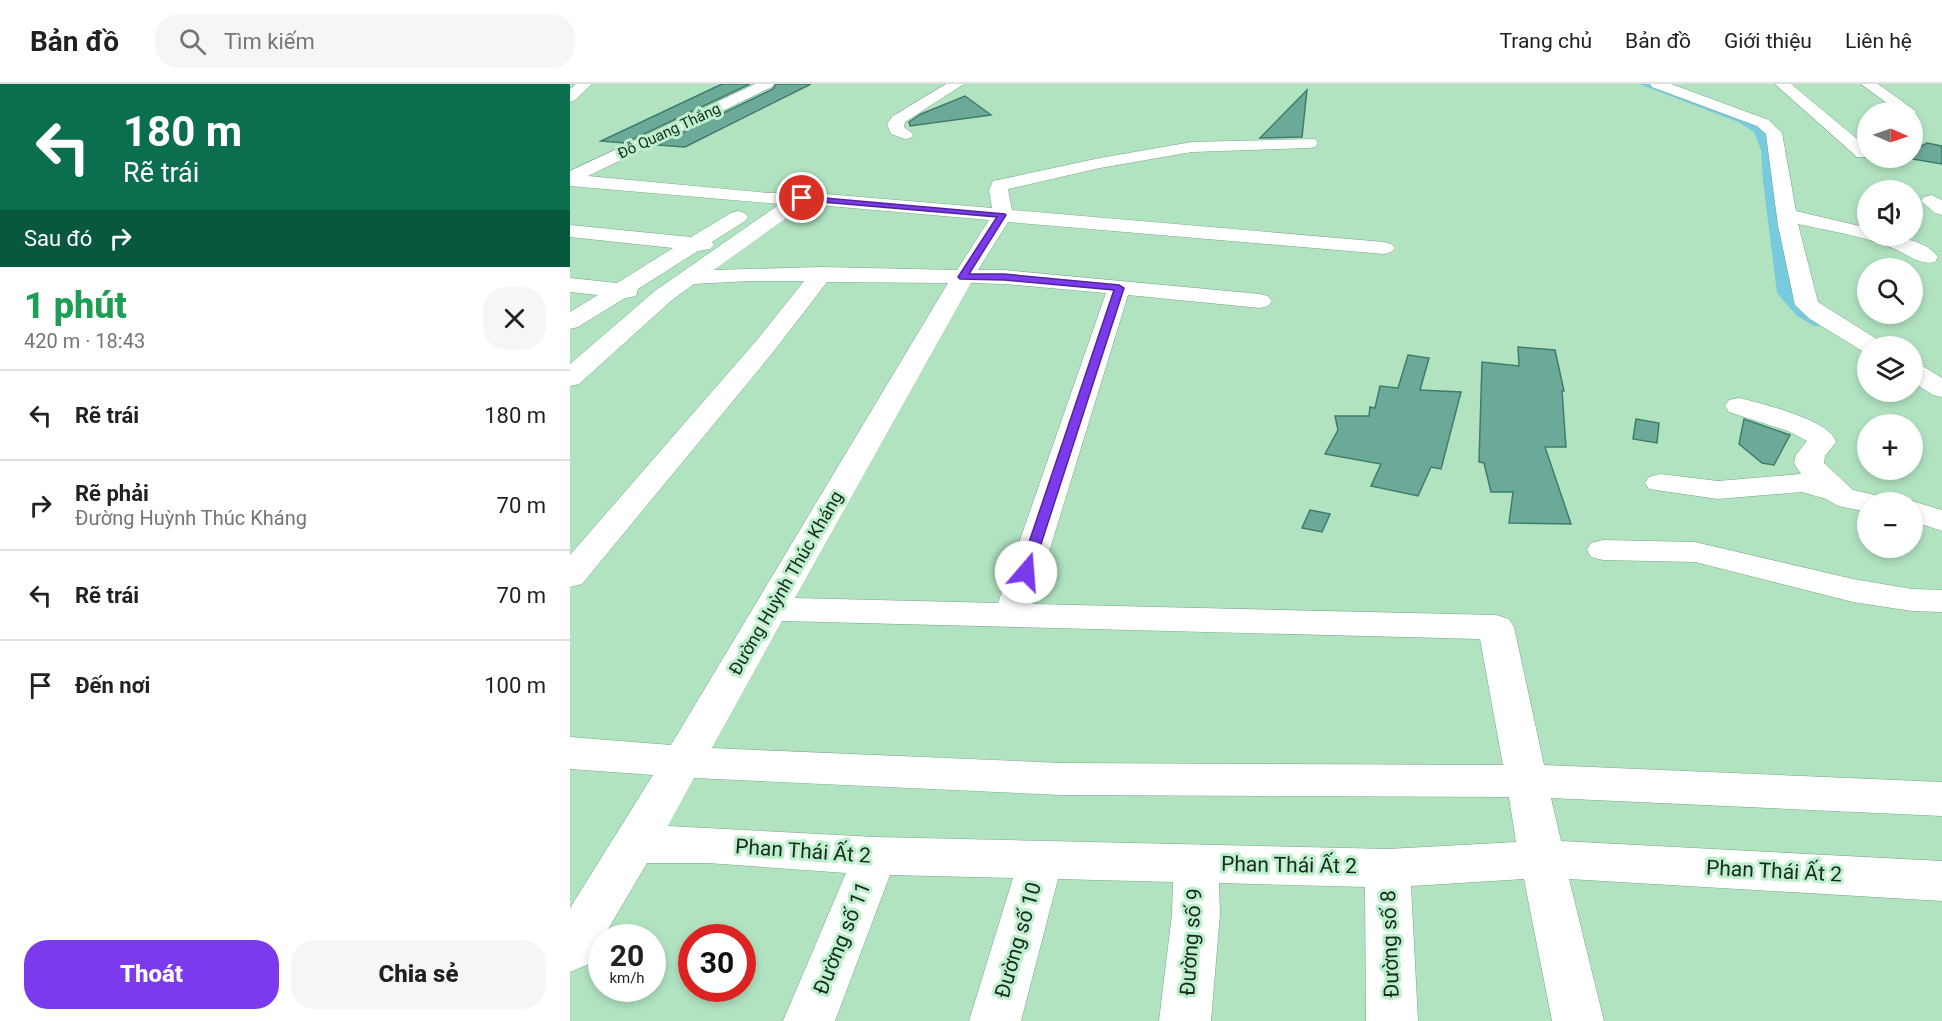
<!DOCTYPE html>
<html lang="vi">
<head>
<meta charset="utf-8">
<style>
	body { margin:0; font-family:Roboto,sans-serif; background:#f6f6f6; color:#202124; height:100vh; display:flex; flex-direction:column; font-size:22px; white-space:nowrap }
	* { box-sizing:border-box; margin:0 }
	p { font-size:20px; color:#757577 }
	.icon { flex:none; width:33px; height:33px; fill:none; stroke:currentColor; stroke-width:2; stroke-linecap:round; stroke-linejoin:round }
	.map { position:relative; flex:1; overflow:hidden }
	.details { display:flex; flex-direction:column; background:#fff; width:570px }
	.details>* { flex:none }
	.guide { background:#0b6e4f; color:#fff; overflow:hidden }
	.needle { width:39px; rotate:92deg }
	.fabs { position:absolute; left:1287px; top:18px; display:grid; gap:12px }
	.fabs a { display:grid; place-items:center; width:66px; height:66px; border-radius:50%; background:#fff; box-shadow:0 3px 9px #0003; font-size:30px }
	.speed { position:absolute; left:18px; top:840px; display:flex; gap:12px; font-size:30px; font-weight:700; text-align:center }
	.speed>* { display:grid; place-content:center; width:78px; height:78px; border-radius:50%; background:#fff; box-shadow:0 3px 9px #0003; line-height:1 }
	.speed small { font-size:15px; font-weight:400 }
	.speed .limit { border:9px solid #d22; background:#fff; color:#111 }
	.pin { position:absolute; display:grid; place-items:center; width:51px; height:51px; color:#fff; margin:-26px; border:3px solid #fff; border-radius:50%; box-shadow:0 2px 6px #0007 }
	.me { position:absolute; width:66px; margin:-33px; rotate:18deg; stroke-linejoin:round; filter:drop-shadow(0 0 4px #0008) }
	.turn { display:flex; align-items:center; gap:21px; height:126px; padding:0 24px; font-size:27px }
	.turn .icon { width:78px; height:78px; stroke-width:2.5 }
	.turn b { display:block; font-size:42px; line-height:51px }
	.then { display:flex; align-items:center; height:57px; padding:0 24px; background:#0003; gap:12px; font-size:22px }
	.round { display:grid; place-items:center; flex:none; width:63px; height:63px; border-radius:24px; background:#f6f6f6 }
	.summary { display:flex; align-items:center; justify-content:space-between; height:102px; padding:0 24px }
	h1 { font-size:36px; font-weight:800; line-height:45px; color:#1e9e55 }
	.action { display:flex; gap:12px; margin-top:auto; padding:12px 24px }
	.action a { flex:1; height:69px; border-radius:24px; background:#7c3aed; color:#fff; font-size:24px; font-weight:800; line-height:69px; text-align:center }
	.action a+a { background:#f6f6f6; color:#202124 }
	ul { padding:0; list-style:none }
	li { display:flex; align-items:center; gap:18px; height:90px; padding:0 24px; border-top:2px solid #e0e0e0 }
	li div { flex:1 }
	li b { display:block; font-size:22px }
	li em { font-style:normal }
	header { display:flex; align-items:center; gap:36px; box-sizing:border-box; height:84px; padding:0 30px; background:#fff; border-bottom:2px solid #e0e0e0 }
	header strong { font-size:28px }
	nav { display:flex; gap:33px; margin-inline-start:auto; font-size:21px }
	.search { width:420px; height:54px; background:#f6f6f6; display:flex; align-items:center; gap:15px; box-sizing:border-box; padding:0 21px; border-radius:24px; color:#757577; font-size:22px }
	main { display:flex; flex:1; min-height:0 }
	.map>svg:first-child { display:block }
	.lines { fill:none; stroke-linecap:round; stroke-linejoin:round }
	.canal { fill:#78cbdf; fill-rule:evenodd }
	.building { fill:#6baa99; stroke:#3e7d6d; stroke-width:1.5 }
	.minor-casing { stroke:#76a686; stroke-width:1 }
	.minor { fill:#fff; fill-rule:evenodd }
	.route { fill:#7c3aed; stroke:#51269a; stroke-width:1.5 }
	.labels { text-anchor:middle; stroke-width:6; stroke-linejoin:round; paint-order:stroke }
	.far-street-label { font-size:15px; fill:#182b1e; stroke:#bef0ce }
	.street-label { font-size:18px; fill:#182b1e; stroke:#bef0ce }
	.near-street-label { font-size:21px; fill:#182b1e; stroke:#bef0ce }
</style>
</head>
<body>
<header>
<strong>Bản đồ</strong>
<div class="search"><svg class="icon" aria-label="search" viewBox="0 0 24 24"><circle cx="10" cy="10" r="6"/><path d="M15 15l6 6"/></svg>Tìm kiếm</div>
<nav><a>Trang chủ</a><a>Bản đồ</a><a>Giới thiệu</a><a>Liên hệ</a></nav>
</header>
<main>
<section class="details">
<div class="guide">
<div class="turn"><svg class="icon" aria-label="left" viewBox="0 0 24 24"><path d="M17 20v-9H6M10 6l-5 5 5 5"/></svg><div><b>180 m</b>Rẽ trái</div></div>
<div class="then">Sau đó<svg class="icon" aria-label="right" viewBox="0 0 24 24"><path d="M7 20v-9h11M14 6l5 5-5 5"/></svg></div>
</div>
<div class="summary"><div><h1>1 phút</h1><p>420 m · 18:43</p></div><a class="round"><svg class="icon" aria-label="close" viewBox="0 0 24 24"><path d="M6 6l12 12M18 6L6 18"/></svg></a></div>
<ul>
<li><svg class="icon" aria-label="left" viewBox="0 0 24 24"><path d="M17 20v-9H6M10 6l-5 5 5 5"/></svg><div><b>Rẽ trái</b></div><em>180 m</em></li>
<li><svg class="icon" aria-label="right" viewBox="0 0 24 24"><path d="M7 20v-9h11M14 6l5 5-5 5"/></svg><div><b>Rẽ phải</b><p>Đường Huỳnh Thúc Kháng</p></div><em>70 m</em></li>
<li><svg class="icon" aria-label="left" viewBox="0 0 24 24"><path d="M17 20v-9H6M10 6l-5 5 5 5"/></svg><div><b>Rẽ trái</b></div><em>70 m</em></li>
<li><svg class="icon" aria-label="arrive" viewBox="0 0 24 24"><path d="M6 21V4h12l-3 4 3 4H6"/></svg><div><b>Đến nơi</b></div><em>100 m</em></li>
</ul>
<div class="action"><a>Thoát</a><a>Chia sẻ</a></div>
</section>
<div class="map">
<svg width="1372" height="937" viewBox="0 0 1372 937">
	<rect width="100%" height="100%" fill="#b1e3c1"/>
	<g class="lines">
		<path class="canal" d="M1069,0H1086L1176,32L1195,43L1205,66L1207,97L1225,208L1238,223L1260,238L1258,242H1244L1226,231L1207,209L1193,97L1191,66L1184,48L1168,38Z"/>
	</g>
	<path class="building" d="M152,0H180L55,59L31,57Z
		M206,0H241L115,63L87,61L203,5Z
		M737,6L732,53L690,54Z
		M395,12L421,31L340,42L339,38L351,30Z
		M1357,59L1372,62V80L1337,74H1342V67Z
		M948,263L985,266L994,307H992L996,363H975L1001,440L939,439L943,408H921L914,379L909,378L912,278L949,282Z
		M838,271L859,274L850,306L891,308L871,385L861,383L848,412L801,402L811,380L755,370L768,346L765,332H799L800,323L805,324L810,302L828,304Z
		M1066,335L1089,339L1087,359L1063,355Z
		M1174,335L1220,351L1204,381L1192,379L1169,360Z
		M740,426L760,430L752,448L732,444Z"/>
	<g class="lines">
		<defs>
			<path id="minor" d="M6,0H22L5,16L0,18V5Z
				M185,0H204L202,3L18,92L198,109L232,108L422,124L419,106L423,97L530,74L622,58L745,55L748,59L745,63L739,64L622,68L530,84L438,105L442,126L814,158L821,160L825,164L821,168L814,170L438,138L408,186H434L690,210L698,212L702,217L698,222L690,224L558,211L463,520L926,531L939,535L944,543L974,681L1372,698V732L981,714L991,757L1372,777V817L999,795L1034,937H982L954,795L841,802L848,937H796L795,803L649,799L650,830L641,937H589L602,830L603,798L488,795L451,937H399L443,794L320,791L265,937H213L276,789L138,779H77L17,881L0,888V824L83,691L0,685V653L101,661L378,199L257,198L204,267L12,500L0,503V471L186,257L234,197H179L124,200L102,216L9,300L0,302V280L86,206L210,120L0,102V87ZM236,120L419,136L387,186L251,183L144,186ZM401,199L434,200L536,209L428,519L225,514ZM212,537L910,555L933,681L492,679L142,664ZM124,694L492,711L939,713L946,758L818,765L305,753L98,742Z
				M376,0H394L335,38L334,43L343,50L341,54L335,55L321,50L317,40L323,32Z
				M1080,0H1101L1199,36L1212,49L1226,127L1298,144V152C1319,152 1354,153 1368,173L1365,178C1351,181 1341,173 1329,167C1301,153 1259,147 1228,140L1248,218L1310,257L1313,262H1298V269L1292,267L1240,235L1225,221L1208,141L1196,50L1187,42L1082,3Z
				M1205,0H1221L1298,64V73H1287Z
				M1291,0H1308L1347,28L1342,32V28H1329Z
				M1361,111L1372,116V131L1365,129L1351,117L1354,113Z
				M168,127L175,129L178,133L175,137L142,158L144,161L140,165L128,167L68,205L66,212L55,214L8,243L0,245V228L28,211L0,208V194L47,199L103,164L0,153V141L121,153L161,129Z
				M1342,279L1351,281L1372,294V313L1363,311L1342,298Z
				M1169,314C1190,319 1261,336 1266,358L1255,372L1254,379L1283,406L1309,412L1313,418H1298V428L1268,422L1256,415L1232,408L1148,415L1079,405L1075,399L1079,393L1090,390L1148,397L1231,390L1224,379L1226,371L1237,357L1218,347L1159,328L1155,322L1159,316Z
				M1342,417L1372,426V447L1342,437V418H1334Z
				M1033,456L1125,458L1283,495L1342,505L1372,506V528L1342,527L1283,518L1125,478L1033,476L1021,473L1017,466L1021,459Z"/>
		</defs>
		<use href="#minor" class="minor-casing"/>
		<use href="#minor" class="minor"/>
	</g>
	<path class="route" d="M232,112L435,130L436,131L399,190H434L549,201L554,204L461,491L456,492L449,488L544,206L434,196L390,195L388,193L427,133L229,116V113Z"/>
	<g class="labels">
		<g class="far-street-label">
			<text transform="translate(99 47) rotate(-25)" y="5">Đỗ Quang Thắng</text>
		</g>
		<g class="street-label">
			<text transform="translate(216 499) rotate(-60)" y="6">Đường Huỳnh Thúc Kháng</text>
		</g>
		<g class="near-street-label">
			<text transform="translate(233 767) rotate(4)" y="7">Phan Thái Ất 2</text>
			<text transform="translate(719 781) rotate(1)" y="7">Phan Thái Ất 2</text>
			<text transform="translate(1204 787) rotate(3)" y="7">Phan Thái Ất 2</text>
			<text transform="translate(272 854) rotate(-68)" y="7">Đường số 11</text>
			<text transform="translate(448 856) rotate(-74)" y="7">Đường số 10</text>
			<text transform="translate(621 858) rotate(-86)" y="7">Đường số 9</text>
			<text transform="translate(820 860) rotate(-92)" y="7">Đường số 8</text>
		</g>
	</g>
</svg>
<div class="fabs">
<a><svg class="needle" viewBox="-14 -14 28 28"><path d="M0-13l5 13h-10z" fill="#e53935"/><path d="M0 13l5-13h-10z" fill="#757577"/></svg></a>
<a><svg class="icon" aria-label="sound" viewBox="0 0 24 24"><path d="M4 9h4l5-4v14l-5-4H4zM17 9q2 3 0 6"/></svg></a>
<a><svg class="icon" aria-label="search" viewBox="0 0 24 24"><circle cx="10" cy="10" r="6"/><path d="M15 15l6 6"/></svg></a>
<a><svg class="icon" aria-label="layers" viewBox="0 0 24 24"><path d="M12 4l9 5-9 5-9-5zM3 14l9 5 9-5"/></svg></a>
<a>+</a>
<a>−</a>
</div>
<div class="speed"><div>20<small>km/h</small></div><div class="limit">30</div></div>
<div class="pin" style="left:232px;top:114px;background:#d93025"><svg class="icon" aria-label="arrive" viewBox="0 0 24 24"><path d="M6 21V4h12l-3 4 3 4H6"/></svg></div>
<svg class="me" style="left:456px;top:488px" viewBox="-20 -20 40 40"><circle r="19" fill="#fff"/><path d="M0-13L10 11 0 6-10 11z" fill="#7c3aed"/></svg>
</div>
</main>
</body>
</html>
